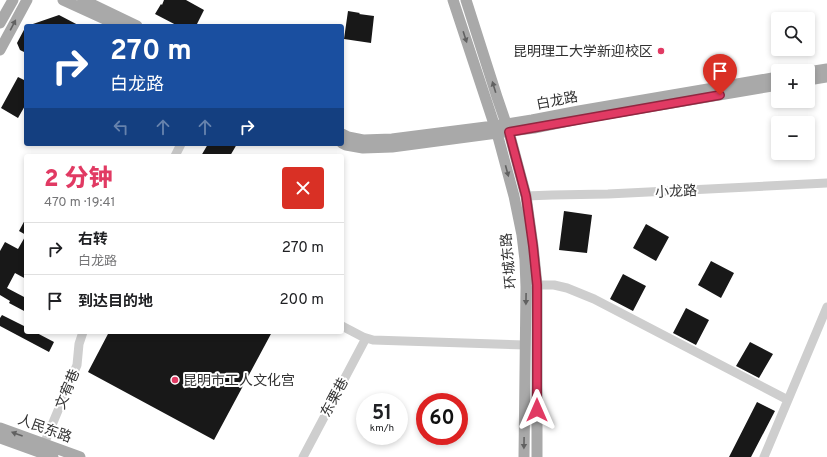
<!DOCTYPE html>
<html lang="zh">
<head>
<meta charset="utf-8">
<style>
	body { margin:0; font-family:Overpass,"Noto Sans SC",sans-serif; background:#f6f6f6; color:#202124; height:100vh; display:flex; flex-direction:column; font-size:15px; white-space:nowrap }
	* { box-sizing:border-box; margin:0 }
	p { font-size:13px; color:#757577 }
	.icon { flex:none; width:22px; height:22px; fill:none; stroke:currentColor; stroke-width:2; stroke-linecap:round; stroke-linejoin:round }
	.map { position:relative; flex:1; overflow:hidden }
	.sheet { position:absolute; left:24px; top:154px; width:320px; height:180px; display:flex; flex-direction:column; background:#fff; border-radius:4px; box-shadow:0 2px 6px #0003 }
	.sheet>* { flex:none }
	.banner { position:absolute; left:24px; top:24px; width:320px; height:122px; border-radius:4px; box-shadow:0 2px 6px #0003; background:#1a4fa0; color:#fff; overflow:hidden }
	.tools { position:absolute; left:771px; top:12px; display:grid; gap:8px }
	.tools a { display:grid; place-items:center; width:44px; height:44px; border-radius:4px; background:#fff; box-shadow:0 2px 6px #0003; font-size:20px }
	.speed { position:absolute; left:356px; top:393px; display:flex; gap:8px; font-size:20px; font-weight:700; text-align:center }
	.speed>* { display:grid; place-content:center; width:52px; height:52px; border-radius:50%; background:#fff; box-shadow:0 2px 6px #0003; line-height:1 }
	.speed small { font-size:10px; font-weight:400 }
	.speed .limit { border:6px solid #d22; background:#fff; color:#111 }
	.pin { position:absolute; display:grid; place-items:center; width:34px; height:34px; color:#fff; margin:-41px -17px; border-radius:50% 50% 50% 0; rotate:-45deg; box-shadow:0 0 4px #0007 }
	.pin .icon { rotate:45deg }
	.me { position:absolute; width:44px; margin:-22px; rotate:0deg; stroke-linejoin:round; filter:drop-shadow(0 0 3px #0008) }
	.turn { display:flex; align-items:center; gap:14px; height:84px; padding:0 20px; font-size:18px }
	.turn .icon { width:52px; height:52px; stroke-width:2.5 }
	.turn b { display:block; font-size:28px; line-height:34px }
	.lanes { display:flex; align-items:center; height:38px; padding:0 20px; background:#0003; justify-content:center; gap:20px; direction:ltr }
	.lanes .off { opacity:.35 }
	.round { display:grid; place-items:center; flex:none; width:42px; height:42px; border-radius:4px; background:#f6f6f6 }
	.summary { display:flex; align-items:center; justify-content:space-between; height:68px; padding:0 20px }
	h1 { font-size:24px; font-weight:800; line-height:30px; color:#e13a63 }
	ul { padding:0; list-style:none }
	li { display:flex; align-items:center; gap:12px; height:52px; padding:0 20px; border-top:1px solid #e0e0e0 }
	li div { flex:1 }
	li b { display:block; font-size:15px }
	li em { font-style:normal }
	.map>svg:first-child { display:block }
	.building { fill:#181818 }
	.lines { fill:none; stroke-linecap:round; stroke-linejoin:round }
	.minor { stroke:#cecece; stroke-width:9 }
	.major { stroke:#a9a9a9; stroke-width:11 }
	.oneway { fill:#616161 }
	.route-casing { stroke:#922640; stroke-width:10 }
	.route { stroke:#e13a63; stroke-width:7 }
	.poi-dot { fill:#e13a63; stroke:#fff; stroke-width:1.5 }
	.labels { text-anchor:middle; stroke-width:4; stroke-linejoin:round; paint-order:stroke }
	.poi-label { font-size:14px; fill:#313131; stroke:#fff; text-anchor:end }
	.street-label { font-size:14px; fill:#313131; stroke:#fff }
</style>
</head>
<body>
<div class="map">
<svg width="827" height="457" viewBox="0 0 827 457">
	<rect width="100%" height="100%" fill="#fff"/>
	<path class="building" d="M164,0H186L204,10L196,26H178L155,14L161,4L162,5Z
		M348,11L360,13L359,14L374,16L371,43L344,39Z
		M59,15L80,26H30V25Z
		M26,26V53L20,50L17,43Z
		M18,77L26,81V104L18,118L1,108Z
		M208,144H237L230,156H201Z
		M564,211L592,215L587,253L559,250Z
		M26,218V279L15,273L7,288L26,298V312L9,303L10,301L0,295V251L5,242L18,249L26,235L19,231Z
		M646,224L669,237L656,261L633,248Z
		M711,261L734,273L721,298L698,285Z
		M623,274L646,286L633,311L610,299Z
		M686,308L709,320L696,345L673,333Z
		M2,315L26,327V332H35L54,342L49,352L0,326V318Z
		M109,332H272L214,440L88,372Z
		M750,342L773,354L759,378L736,366Z
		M757,402L775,411L751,457H729Z"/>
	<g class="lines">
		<path class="minor" d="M175,156L181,144
			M526,196L552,195L608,194L827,183
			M537,285H554L567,288L594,299L788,400
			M342,326L363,337L373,340L525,345
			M44,444L77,365L79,344L83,332
			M303,457L366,338
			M764,457L827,307"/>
		<path class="major" d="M63,0L120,26
			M83,0L137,26
			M453,0L497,133L514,196L522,235L525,260L526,287L524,457
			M466,0L497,97L509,132L526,196L533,246L537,285V457
			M0,23L13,0
			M0,50L27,0
			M808,72L827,69
			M808,80L827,77
			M342,134L348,137L363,140L392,139L494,126L532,120L579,111L778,77
			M342,143L346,145L363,148L392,147L497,133L534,128L583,118L778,85
			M0,428L80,457
			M0,438L53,457"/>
	</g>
	<defs><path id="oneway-solid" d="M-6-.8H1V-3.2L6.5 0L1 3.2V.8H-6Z"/></defs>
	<g class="oneway">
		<use href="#oneway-solid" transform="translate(13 25) rotate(-62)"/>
		<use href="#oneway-solid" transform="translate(465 37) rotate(72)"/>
		<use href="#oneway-solid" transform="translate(494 87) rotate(-107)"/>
		<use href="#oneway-solid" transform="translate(507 171) rotate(75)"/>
		<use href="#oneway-solid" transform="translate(526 299) rotate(91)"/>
		<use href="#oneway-solid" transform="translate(17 434) rotate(-160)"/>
		<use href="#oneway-solid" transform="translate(524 443) rotate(91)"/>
	</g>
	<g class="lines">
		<defs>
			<path id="route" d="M537,410V285L533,246L526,196L509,132L720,95"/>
		</defs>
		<use href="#route" class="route-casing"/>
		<use href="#route" class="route"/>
	</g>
	<g class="poi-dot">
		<circle cx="661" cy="51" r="4"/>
		<circle cx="175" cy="380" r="4"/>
	</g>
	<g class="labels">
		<g class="poi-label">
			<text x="653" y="56">昆明理工大学新迎校区</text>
			<text x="183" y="385" text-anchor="start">昆明市工人文化宫</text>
		</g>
		<g class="street-label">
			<text transform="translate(557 100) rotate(-11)" y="5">白龙路</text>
			<text transform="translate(676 191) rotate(-3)" y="5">小龙路</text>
			<text transform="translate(508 261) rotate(-95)" y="5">环城东路</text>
			<text transform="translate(67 389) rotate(-68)" y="5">文宥巷</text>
			<text transform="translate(334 397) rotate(-62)" y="5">东栗巷</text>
			<text transform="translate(45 428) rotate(20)" y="5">人民东路</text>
		</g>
	</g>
</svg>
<div class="tools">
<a><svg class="icon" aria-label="search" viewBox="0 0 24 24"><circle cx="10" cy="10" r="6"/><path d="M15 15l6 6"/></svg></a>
<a>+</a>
<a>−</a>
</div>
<div class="speed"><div>51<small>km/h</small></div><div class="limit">60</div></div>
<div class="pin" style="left:720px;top:95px;background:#d93025"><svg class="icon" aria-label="arrive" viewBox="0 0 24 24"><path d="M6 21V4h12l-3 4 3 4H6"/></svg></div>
<svg class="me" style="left:537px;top:410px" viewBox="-20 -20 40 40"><path d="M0-17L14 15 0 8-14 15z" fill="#e13a63" stroke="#fff" stroke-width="4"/></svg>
<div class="banner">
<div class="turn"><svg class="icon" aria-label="right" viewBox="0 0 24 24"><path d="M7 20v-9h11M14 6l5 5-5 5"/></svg><div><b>270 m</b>白龙路</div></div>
<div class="lanes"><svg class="icon off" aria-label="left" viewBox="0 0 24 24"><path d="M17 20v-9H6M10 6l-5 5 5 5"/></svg><svg class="icon off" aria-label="ahead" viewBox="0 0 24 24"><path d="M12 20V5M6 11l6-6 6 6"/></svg><svg class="icon off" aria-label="ahead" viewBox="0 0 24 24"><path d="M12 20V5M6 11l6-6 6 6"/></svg><svg class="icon" aria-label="right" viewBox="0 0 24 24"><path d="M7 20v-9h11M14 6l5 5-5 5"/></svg></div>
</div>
<section class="sheet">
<div class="summary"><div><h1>2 分钟</h1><p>470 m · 19:41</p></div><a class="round" style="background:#d93025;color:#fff"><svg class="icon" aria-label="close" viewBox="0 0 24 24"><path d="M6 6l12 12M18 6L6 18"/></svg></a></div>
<ul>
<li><svg class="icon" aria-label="right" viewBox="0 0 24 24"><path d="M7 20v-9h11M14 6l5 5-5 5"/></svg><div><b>右转</b><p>白龙路</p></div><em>270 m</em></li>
<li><svg class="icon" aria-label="arrive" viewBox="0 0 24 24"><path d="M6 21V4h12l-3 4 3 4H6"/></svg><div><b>到达目的地</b></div><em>200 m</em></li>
</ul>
</section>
</div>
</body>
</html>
